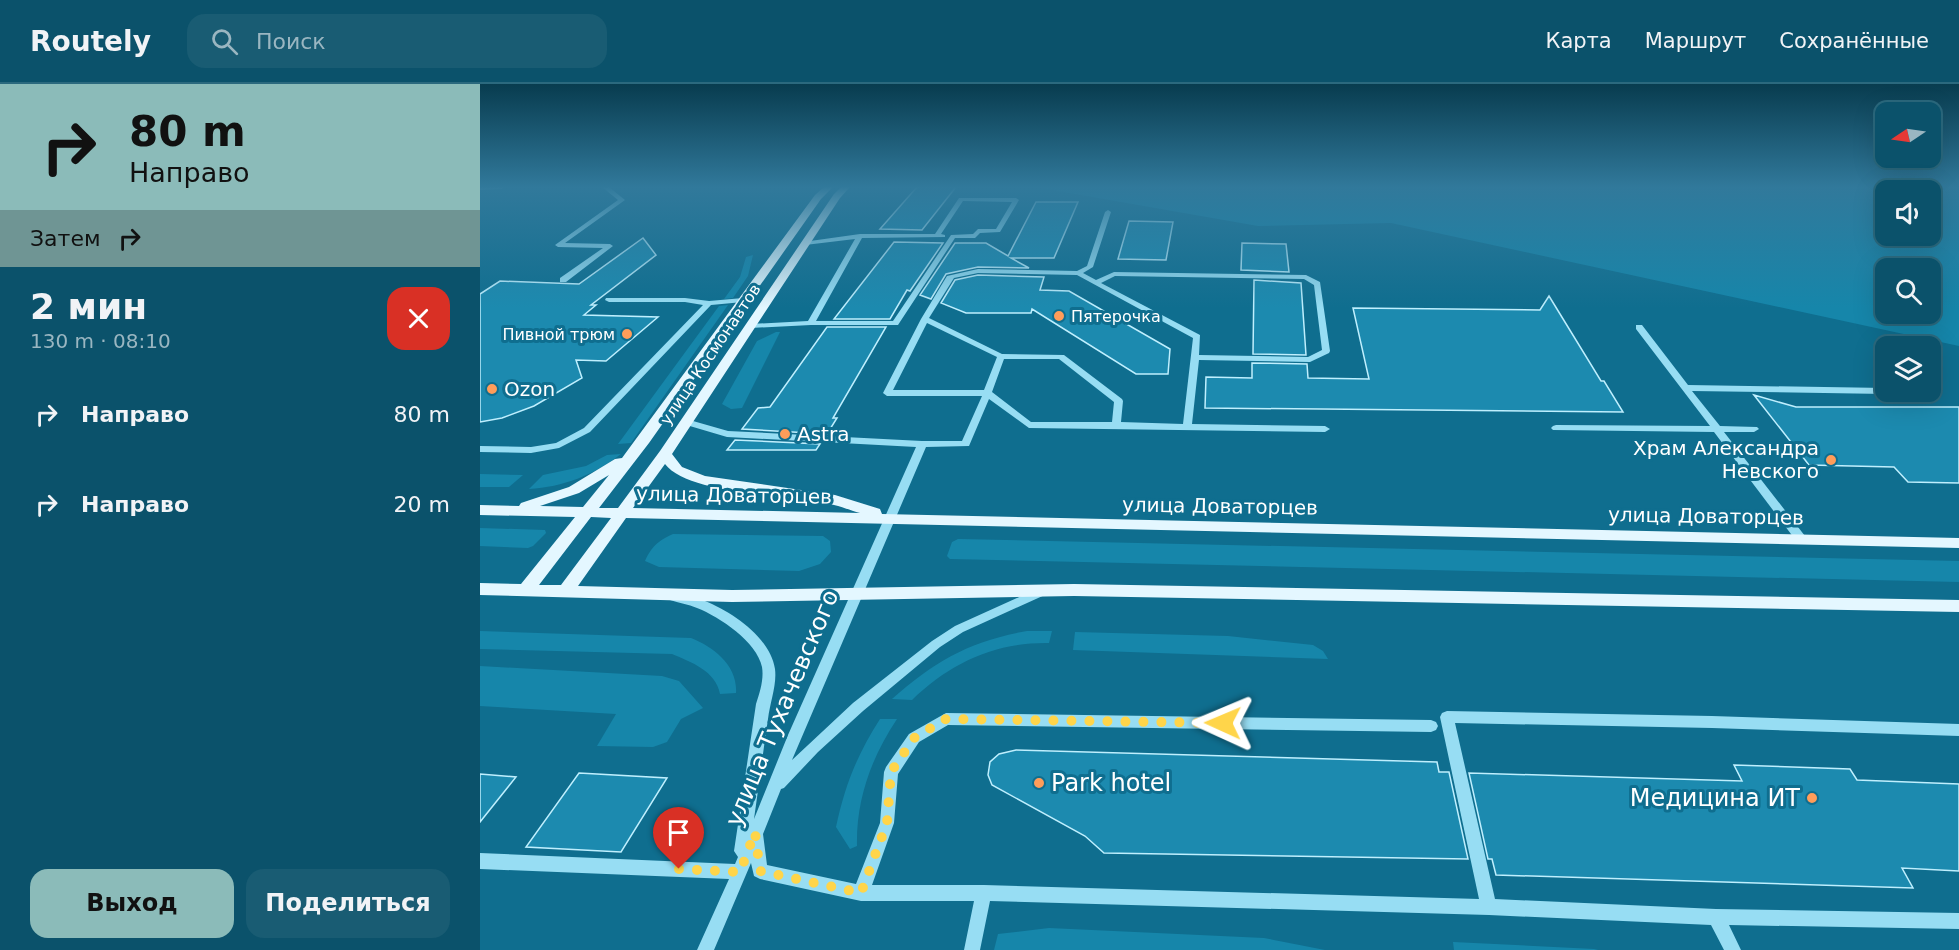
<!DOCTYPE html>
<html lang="ru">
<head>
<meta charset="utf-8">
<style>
	body { margin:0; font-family:"DejaVu Sans",sans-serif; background:#195c73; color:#f1f3f6; height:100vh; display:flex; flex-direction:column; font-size:22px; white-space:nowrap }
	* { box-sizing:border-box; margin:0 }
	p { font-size:20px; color:#9ab6c1 }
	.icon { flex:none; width:33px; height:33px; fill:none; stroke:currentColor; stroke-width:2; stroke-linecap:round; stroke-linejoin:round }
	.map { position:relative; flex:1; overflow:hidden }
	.panel { display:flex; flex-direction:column; background:#0b526b; width:480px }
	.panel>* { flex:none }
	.hud { background:#8bbbb9; color:#111; overflow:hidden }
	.needle { width:39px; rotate:257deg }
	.tools { position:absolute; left:1395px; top:18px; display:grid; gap:12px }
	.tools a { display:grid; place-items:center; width:66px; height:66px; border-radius:12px; background:#0b526b; box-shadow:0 6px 24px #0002,0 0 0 2px #2b697e; font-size:30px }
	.pin { position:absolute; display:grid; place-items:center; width:51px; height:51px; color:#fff; margin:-62px -26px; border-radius:50% 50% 50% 0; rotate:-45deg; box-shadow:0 0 6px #0007 }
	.pin .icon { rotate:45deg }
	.me { position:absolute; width:66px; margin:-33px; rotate:271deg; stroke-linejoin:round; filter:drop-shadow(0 0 4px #0008) }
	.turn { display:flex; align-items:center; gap:21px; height:126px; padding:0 30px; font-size:27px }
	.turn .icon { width:78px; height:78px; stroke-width:2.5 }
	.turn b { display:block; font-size:42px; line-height:51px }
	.then { display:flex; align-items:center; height:57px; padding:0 30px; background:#0003; gap:12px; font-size:22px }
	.round { display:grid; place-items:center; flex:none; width:63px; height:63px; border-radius:18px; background:#195c73 }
	.head { display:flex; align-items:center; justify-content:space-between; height:102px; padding:0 30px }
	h1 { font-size:36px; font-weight:700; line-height:45px }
	.action { display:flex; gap:12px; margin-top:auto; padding:12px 30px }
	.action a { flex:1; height:69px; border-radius:18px; background:#8bbbb9; color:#111; font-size:24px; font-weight:700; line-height:69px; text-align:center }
	.action a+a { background:#195c73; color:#f1f3f6 }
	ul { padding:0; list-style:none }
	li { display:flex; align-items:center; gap:18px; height:90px; padding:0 30px }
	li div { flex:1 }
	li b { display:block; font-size:22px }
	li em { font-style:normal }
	header { display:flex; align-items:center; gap:36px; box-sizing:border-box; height:84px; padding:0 30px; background:#0b526b; border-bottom:2px solid #2b697e }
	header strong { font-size:28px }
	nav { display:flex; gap:33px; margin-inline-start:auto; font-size:21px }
	.search { width:420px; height:54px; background:#195c73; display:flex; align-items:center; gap:15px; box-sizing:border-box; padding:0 21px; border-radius:18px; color:#9ab6c1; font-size:22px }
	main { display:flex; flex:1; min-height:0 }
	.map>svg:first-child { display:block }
	.green { fill:#1686aa; fill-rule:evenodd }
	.building { fill:#1c8aaf; stroke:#bfeffe; stroke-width:1.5 }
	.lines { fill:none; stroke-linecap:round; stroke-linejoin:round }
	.minor { fill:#97ddf3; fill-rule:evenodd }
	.major { fill:#e4f7ff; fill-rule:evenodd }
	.route { stroke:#ffd54a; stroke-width:10; stroke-dasharray:0 18 }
	.poi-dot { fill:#ff9d5a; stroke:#0f6e8f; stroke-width:2 }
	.labels { text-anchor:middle; stroke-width:6; stroke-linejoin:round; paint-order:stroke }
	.far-poi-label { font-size:16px; fill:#fff; stroke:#0f6e8f; text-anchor:start }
	.far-street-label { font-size:16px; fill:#fff; stroke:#0f6e8f }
	.poi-label { font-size:20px; fill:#fff; stroke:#0f6e8f; text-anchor:start }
	.street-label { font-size:20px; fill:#fff; stroke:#0f6e8f }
	.near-street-label { font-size:24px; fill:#fff; stroke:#0f6e8f }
	.near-poi-label { font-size:24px; fill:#fff; stroke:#0f6e8f; text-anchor:start }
</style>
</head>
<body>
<header>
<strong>Routely</strong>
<div class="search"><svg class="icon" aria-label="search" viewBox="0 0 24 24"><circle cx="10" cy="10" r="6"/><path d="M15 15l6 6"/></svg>Поиск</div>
<nav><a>Карта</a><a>Маршрут</a><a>Сохранённые</a></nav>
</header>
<main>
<section class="panel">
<div class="hud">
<div class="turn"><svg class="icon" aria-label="right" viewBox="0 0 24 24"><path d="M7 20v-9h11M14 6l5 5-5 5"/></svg><div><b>80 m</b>Направо</div></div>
<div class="then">Затем<svg class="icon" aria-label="right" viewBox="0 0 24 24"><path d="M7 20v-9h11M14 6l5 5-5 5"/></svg></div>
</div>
<div class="head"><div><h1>2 мин</h1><p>130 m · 08:10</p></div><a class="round" style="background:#d93025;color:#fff"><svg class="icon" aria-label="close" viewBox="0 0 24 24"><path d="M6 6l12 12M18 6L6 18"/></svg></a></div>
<ul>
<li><svg class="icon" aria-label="right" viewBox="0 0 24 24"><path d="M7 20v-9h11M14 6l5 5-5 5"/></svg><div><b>Направо</b></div><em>80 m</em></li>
<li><svg class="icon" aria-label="right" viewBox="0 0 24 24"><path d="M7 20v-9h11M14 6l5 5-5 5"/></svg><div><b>Направо</b></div><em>20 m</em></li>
</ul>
<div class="action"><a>Выход</a><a>Поделиться</a></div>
</section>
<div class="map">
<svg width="1479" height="866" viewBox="0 0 1479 866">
	<rect width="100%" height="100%" fill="#0f6e8f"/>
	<path class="green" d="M555,103H1479V262L911,139L778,142ZM1406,106H1450V152H1406ZM1406,184H1450V230H1406Z
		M273,171L268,192L253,214L244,215L260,193L266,173Z
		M248,221L151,359L138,360L239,222Z
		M296,248H300L262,324L251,325L242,320L277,257Z
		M141,370C114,391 83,403 49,405L63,391L106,382L127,371Z
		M0,390L43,391L29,403H0Z
		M0,444L65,446L66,449L53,462L48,464L0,462Z
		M193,450L343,452L350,457L351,468L340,480L319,487L179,483L165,477C172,462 178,457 193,450Z
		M478,455L1479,477V498L470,475L467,472L472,458Z
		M0,547L211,554C234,563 258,582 256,609L240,610C236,587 211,578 192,570L0,565Z
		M547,547H572L569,559C515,558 470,579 432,616L412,615C455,577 490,557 547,547Z
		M595,548L748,552L833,561L843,567L848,575L593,566Z
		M0,582L182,592L199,597L223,624L201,635L187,658L173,663L117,662L136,630L0,622Z
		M400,635H417C391,674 376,716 377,762L370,765L356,743C365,701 377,671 400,635Z
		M569,844L784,854L845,866H514L518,850Z
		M973,858L1114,865L1118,866H974Z"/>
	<path class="building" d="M437,103H476L442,146L400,145Z
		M556,118H598L574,174H531L549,184L498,183L466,190L451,215L440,211L475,159H506L528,172Z
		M649,137L693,138L686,176L638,175Z
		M163,154L176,171L111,221H116L104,231L178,233L126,277L96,276L102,294L54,322L22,334L0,338V210L20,197L99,200Z
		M414,158L463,159L430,207L427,206L410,235H354Z
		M762,159L806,160L809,188L761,186Z
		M498,191L564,193L560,206L589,207L690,265L688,290H656L552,225L551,229H486L461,219L475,196Z
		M774,196L821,199L826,271L773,270Z
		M1069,212L1121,297H1124L1143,328L725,324L726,293L772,294V279L827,280L828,294L889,295L873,224L1060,226Z
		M347,243H406L353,334H357L347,350L262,345L278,324L290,323Z
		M1274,311L1316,323H1479V399L1428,398L1414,383L1329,381Z
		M255,356L340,360L336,366H247Z
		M536,666L957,678L959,688H969L988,775L624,769L605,752L512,701L508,691L510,678L519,670Z
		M1254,681L1370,685L1377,696L1479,700V787L1422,784L1433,804L1016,791L1012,775H1008L989,689L1262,697Z
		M99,689L187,694L141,768L46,763Z
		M0,690L36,693L0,738Z"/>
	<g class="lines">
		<path class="minor" d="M0,103H25L22,105L0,106Z
			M122,103H129L145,116L85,159L130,160L133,162L86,198H80V194L123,164L78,163L75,161L138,116Z
			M479,114H536L539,116L520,148L500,149L495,154H475L418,241H331L270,244L266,242L270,240L328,237L375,155L325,161L322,159L323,158L380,150H455ZM483,117L532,118L516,145H498L493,150L471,151L413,237H336L382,154L465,153V151L461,150Z
			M628,126L631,128L613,183L603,189L616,196L634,188L826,191L840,198L850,267L849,269L830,278L719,276L712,340L845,342L850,345L845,348L549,344L509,315L489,362L446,363L312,676L373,619L452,557L475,542L559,504H567L569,507L567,510L483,548L460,563L383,627L338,668L304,704L301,705L283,750L287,781L376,800L400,739L404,688L406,683L429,650L466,629L951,636L956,638L958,642L956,646L951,648L468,641L439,658L418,690L414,739L392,801H504L999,815L960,633L962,629L967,627L1232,632L1479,640V652L1232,644L975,639L1015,815L1236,825L1479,829V845L1249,841L1261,866H1244L1231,841L1009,831L510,817L500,866H484L494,817H381L280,795L274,792L271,779L234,866H217L249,795L0,785V769L255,780L258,773L254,767L276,620C280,608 284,595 282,583C277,558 240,533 217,524C208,520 199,519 190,516L188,513L190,510L194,509C204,512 215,513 225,517C252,528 290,553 295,585C297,601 290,618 288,635C283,668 279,701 274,735L308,651L436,363L247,353L203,340L201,338L206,335L248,347L442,357H482L502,312H407L403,309L441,235L467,192L498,185L597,187L607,182L625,128ZM498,189L597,191L713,254L703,340L641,338L643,317L642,315L584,271L522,270L449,234L474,194ZM635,192L824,195L834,201L842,266L828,273L719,271L720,251L621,199ZM447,239L517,273L504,306H413ZM524,275H579L634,318L632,338H551L512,308Z
			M126,214H205L229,217L263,214L267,216L263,218L231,221L110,348L79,364L51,369L0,368V362L51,363L76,359L104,344L223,221L205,218H129L125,216Z
			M1156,241H1162L1208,301L1406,304V308H1410L1406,310L1212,307L1240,342L1277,343L1279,345L1274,348H1244L1325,452L1326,455L1325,458H1317L1234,348L1073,346L1071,344L1073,342L1076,341L1230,342L1156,245Z
			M1450,306L1453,308C1447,312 1429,312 1423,308H1450Z"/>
		<path class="major" d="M344,103H353L341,115L169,359L119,424H138L180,367L354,110L361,103H370L360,114L192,370L202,383L225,392L355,411L400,425L402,430L1479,454V464L146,434L98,502L252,506L594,500L1479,516V528L594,512L252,518L0,511V499L41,500L95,433L0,431V421L39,422L41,419L89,403L135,375L142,374L335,111ZM185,380C208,411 314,411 354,421C363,423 372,427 380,429L153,424ZM129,391L103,423L60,422L99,409ZM111,433L131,434L81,501H59Z"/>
	</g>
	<linearGradient id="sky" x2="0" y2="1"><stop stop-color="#083c4f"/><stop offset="0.46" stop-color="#31799b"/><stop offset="1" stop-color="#31799b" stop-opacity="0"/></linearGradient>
	<rect width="1479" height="224" fill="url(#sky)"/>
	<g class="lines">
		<path class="route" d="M199,785L260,788L275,748L280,787L381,809L407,739L411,688L434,654L466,635L743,639"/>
	</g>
	<g class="poi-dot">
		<circle cx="579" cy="232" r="6"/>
		<circle cx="147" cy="250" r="6"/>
		<circle cx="12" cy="305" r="6"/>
		<circle cx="305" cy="350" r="6"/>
		<circle cx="1351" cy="376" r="6"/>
		<circle cx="559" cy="699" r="6"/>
		<circle cx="1332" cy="714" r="6"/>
	</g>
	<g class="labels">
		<g class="far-poi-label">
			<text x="591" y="238">Пятерочка</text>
			<text x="135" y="256" text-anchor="end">Пивной трюм</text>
		</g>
		<g class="far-street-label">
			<text transform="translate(230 270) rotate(-56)" y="6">улица Космонавтов</text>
		</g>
		<g class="poi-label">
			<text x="24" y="312">Ozon</text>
			<text x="317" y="357">Astra</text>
			<text x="1339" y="371" text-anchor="end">Храм Александра<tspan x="1339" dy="23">Невского</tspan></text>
		</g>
		<g class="street-label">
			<text transform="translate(254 411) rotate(1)" y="7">улица Доваторцев</text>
			<text transform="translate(740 422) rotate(1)" y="7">улица Доваторцев</text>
			<text transform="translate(1226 432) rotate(1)" y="7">улица Доваторцев</text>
		</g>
		<g class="near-street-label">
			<text transform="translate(302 624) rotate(-67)" y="8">улица Тухачевского</text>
		</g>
		<g class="near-poi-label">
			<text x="571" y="707">Park hotel</text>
			<text x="1320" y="722" text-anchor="end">Медицина ИТ</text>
		</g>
	</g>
</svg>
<div class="tools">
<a><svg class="needle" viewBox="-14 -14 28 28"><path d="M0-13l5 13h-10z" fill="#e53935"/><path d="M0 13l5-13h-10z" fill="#9ab6c1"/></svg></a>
<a><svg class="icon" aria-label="sound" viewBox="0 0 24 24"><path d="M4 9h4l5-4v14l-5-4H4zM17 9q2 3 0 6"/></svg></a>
<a><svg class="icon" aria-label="search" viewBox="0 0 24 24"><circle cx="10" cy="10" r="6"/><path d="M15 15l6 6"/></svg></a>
<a><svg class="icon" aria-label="layers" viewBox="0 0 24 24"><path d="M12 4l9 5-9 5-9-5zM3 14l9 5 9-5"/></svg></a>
</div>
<div class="pin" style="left:199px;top:785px;background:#d93025"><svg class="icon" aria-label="arrive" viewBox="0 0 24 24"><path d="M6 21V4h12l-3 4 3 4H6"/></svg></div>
<svg class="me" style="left:743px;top:639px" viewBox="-20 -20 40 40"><path d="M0-17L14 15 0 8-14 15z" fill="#ffd54a" stroke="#fff" stroke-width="4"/></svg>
</div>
</main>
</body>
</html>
